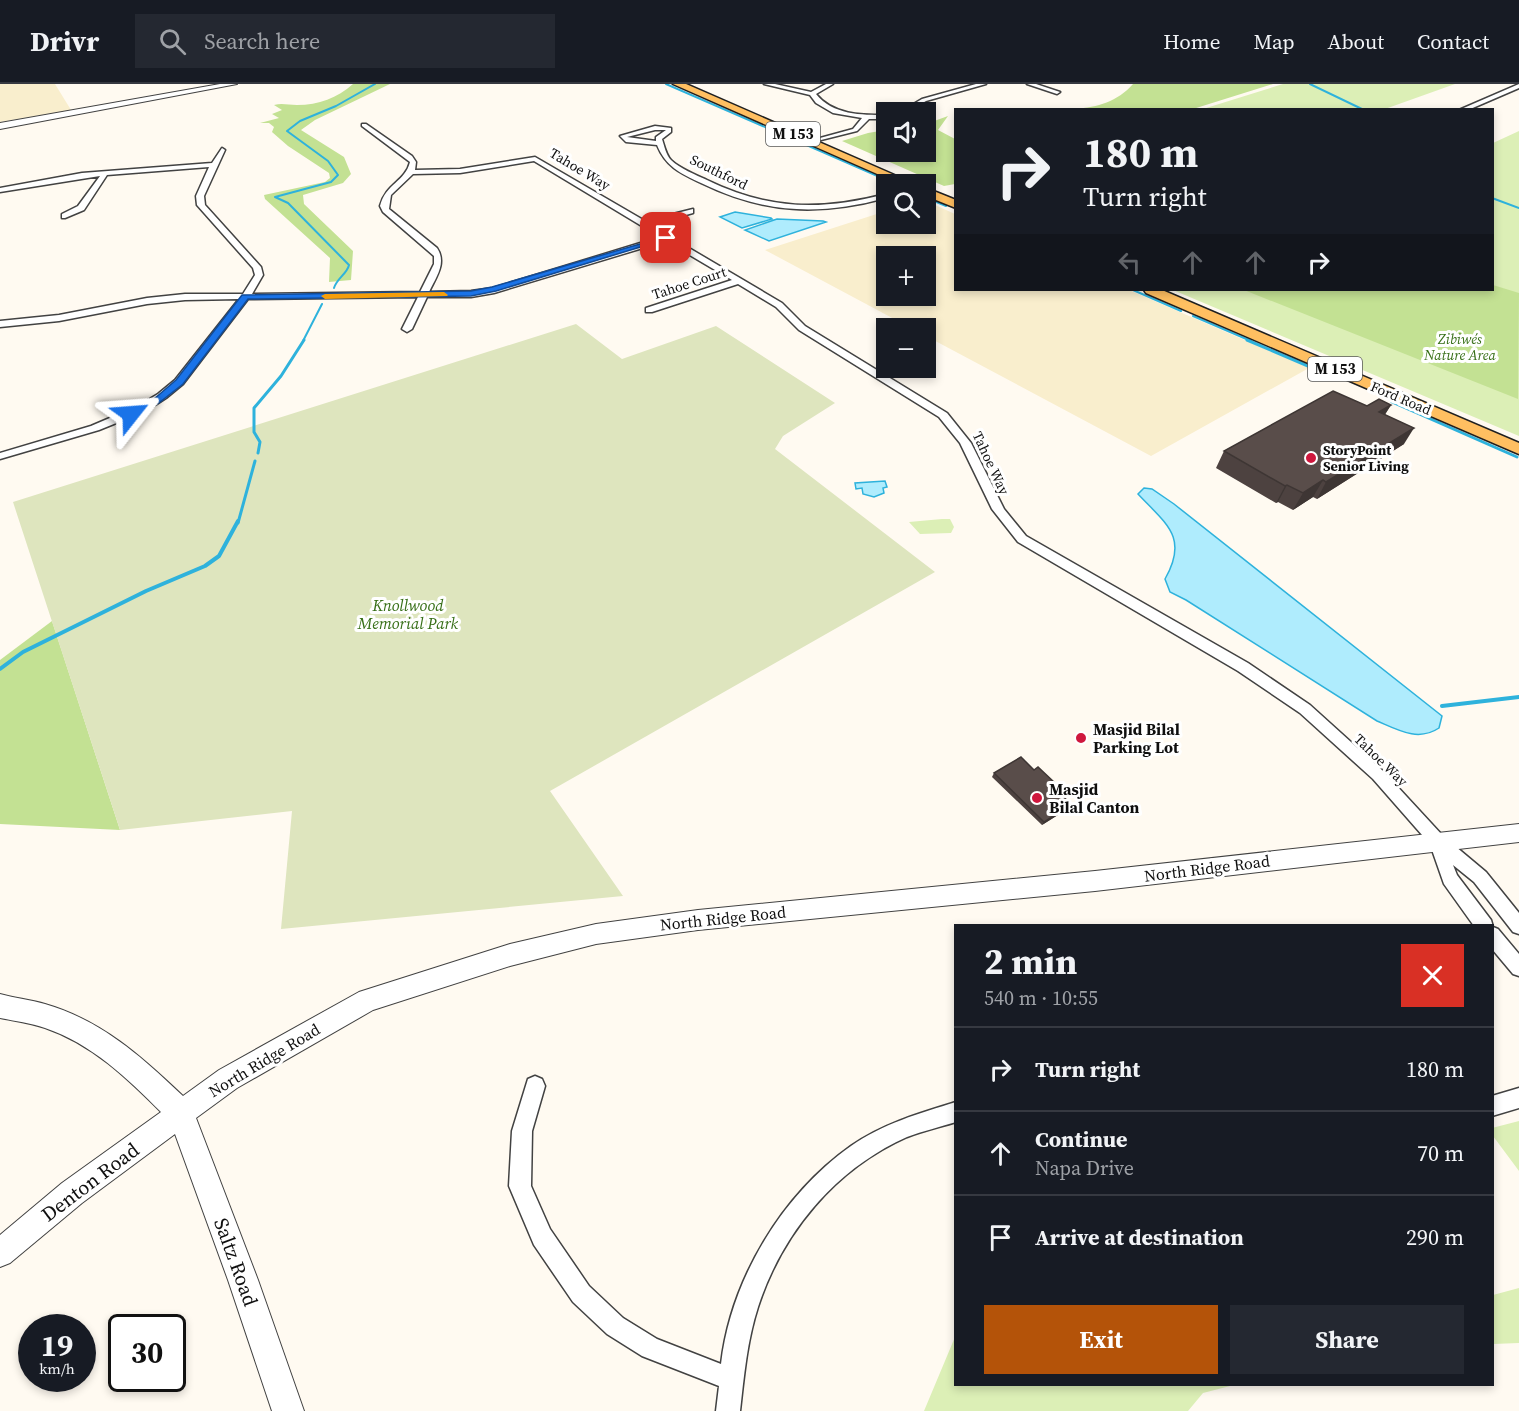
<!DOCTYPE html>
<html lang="en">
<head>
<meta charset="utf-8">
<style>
	body { margin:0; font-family:"Source Serif 4",serif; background:#242831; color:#f1f3f6; height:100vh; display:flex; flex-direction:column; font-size:22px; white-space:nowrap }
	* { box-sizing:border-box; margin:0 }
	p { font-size:20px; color:#9ea1a6 }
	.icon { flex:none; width:33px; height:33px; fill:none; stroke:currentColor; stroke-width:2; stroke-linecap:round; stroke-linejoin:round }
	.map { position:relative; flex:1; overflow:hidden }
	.drawer { position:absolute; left:954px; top:840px; width:540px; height:462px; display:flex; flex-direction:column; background:#171b24; border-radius:0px; box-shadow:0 3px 9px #0003 }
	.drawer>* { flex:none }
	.banner { position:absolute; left:954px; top:24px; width:540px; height:183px; border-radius:0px; box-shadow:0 3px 9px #0003; background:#171b24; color:#f1f3f6; overflow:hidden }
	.buttons { position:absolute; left:876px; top:18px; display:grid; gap:12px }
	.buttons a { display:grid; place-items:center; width:60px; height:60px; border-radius:0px; background:#171b24; box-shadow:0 3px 9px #0003; font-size:30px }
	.speed { position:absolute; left:18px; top:1230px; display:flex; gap:12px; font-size:30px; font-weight:700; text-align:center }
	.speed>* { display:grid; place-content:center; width:78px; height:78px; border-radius:50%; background:#171b24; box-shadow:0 3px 9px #0003; line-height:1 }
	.speed small { font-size:15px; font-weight:400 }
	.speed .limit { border:3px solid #111; border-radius:9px; background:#fff; color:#111 }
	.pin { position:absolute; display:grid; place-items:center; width:51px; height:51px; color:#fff; margin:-26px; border-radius:12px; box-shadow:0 3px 9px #0006 }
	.me { position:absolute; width:66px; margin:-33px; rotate:62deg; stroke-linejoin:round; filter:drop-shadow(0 0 4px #0008) }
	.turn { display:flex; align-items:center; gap:21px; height:126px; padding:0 30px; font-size:27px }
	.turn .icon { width:78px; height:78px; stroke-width:2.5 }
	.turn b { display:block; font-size:42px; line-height:51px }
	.lanes { display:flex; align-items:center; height:57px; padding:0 30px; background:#0003; justify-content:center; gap:30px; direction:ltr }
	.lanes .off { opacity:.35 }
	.round { display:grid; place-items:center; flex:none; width:63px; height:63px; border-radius:0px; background:#242831 }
	.head { display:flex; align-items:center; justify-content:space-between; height:102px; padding:0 30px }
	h1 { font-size:36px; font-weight:700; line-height:45px }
	.cta { display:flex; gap:12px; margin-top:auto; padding:12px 30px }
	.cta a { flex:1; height:69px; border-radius:0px; background:#b45309; color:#fff; font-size:24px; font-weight:700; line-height:69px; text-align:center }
	.cta a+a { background:#242831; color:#f1f3f6 }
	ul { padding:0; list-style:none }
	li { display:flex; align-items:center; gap:18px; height:84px; padding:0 30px; border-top:2px solid #363941 }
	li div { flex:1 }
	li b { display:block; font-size:22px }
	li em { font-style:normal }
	header { display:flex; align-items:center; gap:36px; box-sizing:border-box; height:84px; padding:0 30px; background:#171b24; border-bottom:2px solid #363941 }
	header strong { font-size:28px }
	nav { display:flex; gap:33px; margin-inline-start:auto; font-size:21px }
	.search { width:420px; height:54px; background:#242831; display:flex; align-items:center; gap:15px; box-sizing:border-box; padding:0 21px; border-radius:0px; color:#9ea1a6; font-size:22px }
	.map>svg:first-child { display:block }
	.farmland { fill:#f9eecd; fill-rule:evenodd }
	.green { fill:#dcefb6 }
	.forest { fill:#c3e193 }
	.cemetery { fill:#dee5be }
	.water { fill:#afecfd; stroke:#2eb2dc; stroke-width:1.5 }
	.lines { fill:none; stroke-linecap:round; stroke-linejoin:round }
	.stream-far2 { stroke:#2eb2dc; stroke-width:2 }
	.stream-far1 { stroke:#2eb2dc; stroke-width:3 }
	.stream { stroke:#2eb2dc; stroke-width:4 }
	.minor-casing { stroke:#424242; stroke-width:3 }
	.tertiary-casing { stroke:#424242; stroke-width:2 }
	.primary-casing { stroke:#202020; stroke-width:3 }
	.minor { fill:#fff; fill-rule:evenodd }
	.tertiary { fill:#fff; fill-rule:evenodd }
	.primary { fill:#ffbf61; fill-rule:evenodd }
	.wall { fill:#4d4240 }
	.shaded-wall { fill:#3e3634 }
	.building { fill:#594d4a; stroke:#3e3634; stroke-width:1.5 }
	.route { fill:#1a73e8; stroke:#114b97; stroke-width:1.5 }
	.slow { fill:#f59e0b }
	.poi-dot { fill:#cf173d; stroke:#fff; stroke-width:2 }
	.labels { text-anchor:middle; stroke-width:6; stroke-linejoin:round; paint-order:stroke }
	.far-street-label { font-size:14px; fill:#0f0f0f; stroke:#fff }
	.far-park-label { font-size:14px; font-style:italic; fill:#376f17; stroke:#fff }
	.far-poi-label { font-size:14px; font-weight:bold; fill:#0f0f0f; stroke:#fff; text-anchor:start }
	.shield { fill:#fff; stroke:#575757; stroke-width:1.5 }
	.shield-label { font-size:15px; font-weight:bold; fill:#0f0f0f }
	.park-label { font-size:16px; font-style:italic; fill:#376f17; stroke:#fff }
	.poi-label { font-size:16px; font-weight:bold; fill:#0f0f0f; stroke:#fff; text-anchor:start }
	.street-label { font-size:16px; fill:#0f0f0f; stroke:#fff }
	.near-street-label { font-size:20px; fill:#0f0f0f; stroke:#fff }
</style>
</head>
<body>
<header>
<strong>Drivr</strong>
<div class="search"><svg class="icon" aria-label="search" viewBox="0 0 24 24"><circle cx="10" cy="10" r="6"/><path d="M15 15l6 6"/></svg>Search here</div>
<nav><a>Home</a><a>Map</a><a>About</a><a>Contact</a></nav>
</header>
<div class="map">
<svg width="1519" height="1327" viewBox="0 0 1519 1327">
	<rect width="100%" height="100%" fill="#fffaf1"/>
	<path class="farmland" d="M0,0H55L71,26L0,38Z
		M926,117L955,130L956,206H1129L1309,284L1151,372L926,252V244H911L765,166L886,127V140H926ZM886,172H926V212H886Z"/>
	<path class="green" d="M1283,0H1455L1385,25H1203Z
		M1519,47V352L1173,206H1492L1493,59Z
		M942,435H950L954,443L951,449L920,450L909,438Z
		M1519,1037V1087L1493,1052L1492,1044Z
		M1519,1204V1259L1493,1260V1211Z
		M955,1253L956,1300L1234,1301L1203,1309L1188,1327H924Z"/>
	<path class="forest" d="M353,0H390L315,36L301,46L344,73L351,90L343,99L303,111L304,120L353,167L351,196L329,198L330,174L265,115L264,111L325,98L330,94L329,89L288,62L272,48L274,43L269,39H260L279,34L272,30L282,26L274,21C282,19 288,21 297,21C319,21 337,14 353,0Z
		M1133,0H1273L1193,25H1075C1098,23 1117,18 1133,0Z
		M948,32L938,46L955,55V100L944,102L842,57L868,49L886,46V68H926V40Z
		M1493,201L1519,209L1518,315L1244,206H1492Z
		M52,537L120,746L0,740V576Z"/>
	<path class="cemetery" d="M576,240L622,275L716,242L835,319L783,352L775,365L935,488L550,707L623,812L281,845L292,727L120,746L13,418Z"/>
	<path class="water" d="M735,128L771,134L772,135L742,144L720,133Z
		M777,135L823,137L826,138L769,157L745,146Z
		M885,397L887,403L883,404L884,409L874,413L863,410L862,404L856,405L855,399Z
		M1144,404L1152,405L1174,420L1442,632L1439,644C1418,658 1398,646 1377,637L1186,516L1170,508L1165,495C1189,453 1166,440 1138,410Z"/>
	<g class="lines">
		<path class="stream-far2" d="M666,0L889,97
			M1310,0L1364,26
			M927,114L946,122
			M1492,114L1519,124
			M334,204C337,194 347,190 349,181L288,119L275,113L331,98L338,91L328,77L287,47L300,37L336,22L375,0
			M1133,206L1181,227
			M1193,232L1251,257
			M303,257L322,220"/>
		<path class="stream-far1" d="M1247,256L1322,288
			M1392,318L1517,373
			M258,369L260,358L254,348V324L281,292L304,256
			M238,439L255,377"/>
		<path class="stream" d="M0,585L23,568L146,507L205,482L219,472L238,437
			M1442,622L1519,613"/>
		<defs>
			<path id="minor" d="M764,0H775L811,8L826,0H833L816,10C833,31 861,31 886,31V35H869L857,47L809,59V57L853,45L862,34L833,29L816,19L810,11Z
				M976,0H986L926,17L907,28H900L922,15Z
				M1027,0H1036L1060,8L1057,10Z
				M1519,0V4L1468,26H1459Z
				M362,40H366L412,72L416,78L415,86L460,85L535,73L645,137L693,125V129L650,141L782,219L805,242L947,329L971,359L1004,425L1026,452L1248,579L1310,621L1383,687L1443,752L1486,788L1519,829V850L1513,848L1474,798L1453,781L1457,791L1491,836L1493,843L1498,845L1519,870V892L1513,890L1492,865V842H1474L1444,800L1430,760L1373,695L1300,629L1238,587L1018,458L992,425L960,359L939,333L799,246L776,223L738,200L652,228H646V224L732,196L666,157L494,209L471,213H427L412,245L407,248L402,245L418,213L248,215L183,300L166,314L146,327L99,346L0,375V369L91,342L138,322L158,310L175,296L239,215L185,216L147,220L59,237L0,243V237L59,231L147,214L185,210H243L255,191L253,184L197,121L196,112L209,83L107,91L84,126L65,134H62V130L78,122L100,92L0,108V104L82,89L212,79L222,64L225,66L204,112L205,121L261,183L263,191L252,210L420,208L434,180V172L383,128L380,122C386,99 405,98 410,78L362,42ZM534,77L660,153L493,204L471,207L429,208C436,193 447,179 437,164L389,125L391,111L413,90L460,89Z
				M655,42L671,44V48L662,55C664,61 666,71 671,76C679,84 696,91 707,96C769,126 820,127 886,110V114C819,132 765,130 701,99C680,89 666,83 657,61L626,58L620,52ZM655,46H666L656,53V57L627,53Z
				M535,992L542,995L545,1002L532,1047L531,1102L550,1145L589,1202L623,1234L657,1255L721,1280C731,1195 782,1111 851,1062C882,1040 920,1029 956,1018V1038C940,1043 923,1047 907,1053C835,1085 782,1149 758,1223C747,1257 744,1292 740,1327H716L719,1302L642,1272L607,1250L573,1218L534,1161L509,1102L512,1047L528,995Z
				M1519,1004V1024L1492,1032V1012Z"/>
			<path id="tertiary" d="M220,0H237L0,45V39Z
				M1519,740V758L1095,807L698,846L596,860L510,882L373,926L237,1004L196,1034L258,1196L304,1327H272L228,1196L175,1050L82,1119L10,1179L0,1183V1151L62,1099L161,1028C127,994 92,960 45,944C31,939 15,937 0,934V910C15,914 31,916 45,920C101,936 142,973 183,1012L219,986L359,908L510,860L596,840L698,826L1095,787Z"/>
			<path id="primary" d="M673,0H686L915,100H900Z
				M926,104L956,116V124L926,112Z
				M1144,206H1162L1519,359V370L1146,209Z"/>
		</defs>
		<use href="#minor" class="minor-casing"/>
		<use href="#tertiary" class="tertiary-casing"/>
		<use href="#primary" class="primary-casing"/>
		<use href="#minor" class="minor"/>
		<use href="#tertiary" class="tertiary"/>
		<use href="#primary" class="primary"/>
	</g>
	<path class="wall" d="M1391,321L1385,330L1404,360L1317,415L1313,413L1293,426L1278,418L1276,419L1216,384L1224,367L1367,322Z
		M1034,686L1071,720L1069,724L1042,741L992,693L994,689Z"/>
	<path class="shaded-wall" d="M1391,321L1381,337L1379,328Z
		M1414,344L1404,360L1317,415L1326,398Z
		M1323,396L1313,413L1293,426L1303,409Z
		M1287,401L1278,418L1276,419L1285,402Z
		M1071,720L1069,724L1042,741L1044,738Z"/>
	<path class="building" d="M1333,307L1367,322L1379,315L1391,321L1379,328L1414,344L1326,398L1323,396L1303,409L1287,401L1285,402L1224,367Z
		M1021,673L1034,686L1038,683L1055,699L1051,701L1071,720L1044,738L994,689Z"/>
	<path class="route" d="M664,153L670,154L496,207L471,212L248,215L183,300L160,318L135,332L127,330L154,315L176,296L242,211L471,207L492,203Z"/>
	<path class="slow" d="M444,208L448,211L447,212L325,215L321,212L325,210Z"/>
	<g class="poi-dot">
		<circle cx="1311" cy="374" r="6"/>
		<circle cx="1081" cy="654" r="6"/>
		<circle cx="1037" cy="714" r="6"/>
	</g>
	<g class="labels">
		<g class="far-street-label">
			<text transform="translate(580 85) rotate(31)" y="5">Tahoe Way</text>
			<text transform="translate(719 88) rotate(26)" y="5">Southford</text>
			<text transform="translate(689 199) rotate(-18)" y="5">Tahoe Court</text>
			<text transform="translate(1401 314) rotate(23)" y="5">Ford Road</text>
			<text transform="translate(991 379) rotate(65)" y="5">Tahoe Way</text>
			<text transform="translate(1381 676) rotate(44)" y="5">Tahoe Way</text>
		</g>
		<g class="far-park-label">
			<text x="1460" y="260">Zibiwés<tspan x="1460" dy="16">Nature Area</tspan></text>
		</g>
		<g class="far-poi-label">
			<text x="1323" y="371">StoryPoint<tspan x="1323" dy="16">Senior Living</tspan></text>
		</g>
		<g class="shield">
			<rect x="766" y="38" width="54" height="24" rx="4.5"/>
			<rect x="1308" y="273" width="54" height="24" rx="4.5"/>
		</g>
		<g class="shield-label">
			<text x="793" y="55">M 153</text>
			<text x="1335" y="290">M 153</text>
		</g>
		<g class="park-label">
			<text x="408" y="527">Knollwood<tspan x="408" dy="18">Memorial Park</tspan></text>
		</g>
		<g class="poi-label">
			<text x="1093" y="651">Masjid Bilal<tspan x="1093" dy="18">Parking Lot</tspan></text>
			<text x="1049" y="711">Masjid<tspan x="1049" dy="18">Bilal Canton</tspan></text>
		</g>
		<g class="street-label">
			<text transform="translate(1207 784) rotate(-7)" y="6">North Ridge Road</text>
			<text transform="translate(723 834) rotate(-6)" y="6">North Ridge Road</text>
			<text transform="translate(264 976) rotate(-31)" y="6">North Ridge Road</text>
		</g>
		<g class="near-street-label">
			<text transform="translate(90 1098) rotate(-37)" y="7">Denton Road</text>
			<text transform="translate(236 1178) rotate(70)" y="7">Saltz Road</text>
		</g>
	</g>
</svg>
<div class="buttons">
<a><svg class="icon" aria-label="sound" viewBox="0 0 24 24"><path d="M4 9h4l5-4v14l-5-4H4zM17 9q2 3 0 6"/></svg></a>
<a><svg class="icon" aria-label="search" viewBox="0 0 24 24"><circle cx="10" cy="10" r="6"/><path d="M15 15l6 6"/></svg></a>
<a>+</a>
<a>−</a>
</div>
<div class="speed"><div>19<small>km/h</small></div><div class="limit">30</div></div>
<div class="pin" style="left:666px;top:154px;background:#d93025"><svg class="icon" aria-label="arrive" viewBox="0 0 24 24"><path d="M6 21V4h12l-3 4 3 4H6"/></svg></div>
<svg class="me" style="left:131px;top:330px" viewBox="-20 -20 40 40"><path d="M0-17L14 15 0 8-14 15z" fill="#1a73e8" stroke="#fff" stroke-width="4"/></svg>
<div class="banner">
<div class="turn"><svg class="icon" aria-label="right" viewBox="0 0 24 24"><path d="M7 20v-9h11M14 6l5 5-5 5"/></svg><div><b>180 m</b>Turn right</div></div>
<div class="lanes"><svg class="icon off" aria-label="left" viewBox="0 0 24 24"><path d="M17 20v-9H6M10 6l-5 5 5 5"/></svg><svg class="icon off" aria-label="ahead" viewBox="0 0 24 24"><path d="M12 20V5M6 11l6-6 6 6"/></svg><svg class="icon off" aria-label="ahead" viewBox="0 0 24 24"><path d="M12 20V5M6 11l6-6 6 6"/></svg><svg class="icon" aria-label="right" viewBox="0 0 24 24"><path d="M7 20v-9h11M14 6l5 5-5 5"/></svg></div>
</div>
<section class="drawer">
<div class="head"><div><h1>2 min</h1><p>540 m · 10:55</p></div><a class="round" style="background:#d93025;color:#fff"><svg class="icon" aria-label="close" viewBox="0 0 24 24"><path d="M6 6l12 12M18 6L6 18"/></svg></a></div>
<ul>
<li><svg class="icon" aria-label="right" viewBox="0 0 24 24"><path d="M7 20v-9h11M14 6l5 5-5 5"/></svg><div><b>Turn right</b></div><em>180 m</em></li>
<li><svg class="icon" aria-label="ahead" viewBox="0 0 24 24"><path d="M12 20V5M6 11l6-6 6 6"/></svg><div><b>Continue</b><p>Napa Drive</p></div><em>70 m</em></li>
<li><svg class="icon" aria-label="arrive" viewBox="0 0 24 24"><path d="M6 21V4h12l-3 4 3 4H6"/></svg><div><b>Arrive at destination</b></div><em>290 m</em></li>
</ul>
<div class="cta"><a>Exit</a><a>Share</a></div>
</section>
</div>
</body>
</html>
